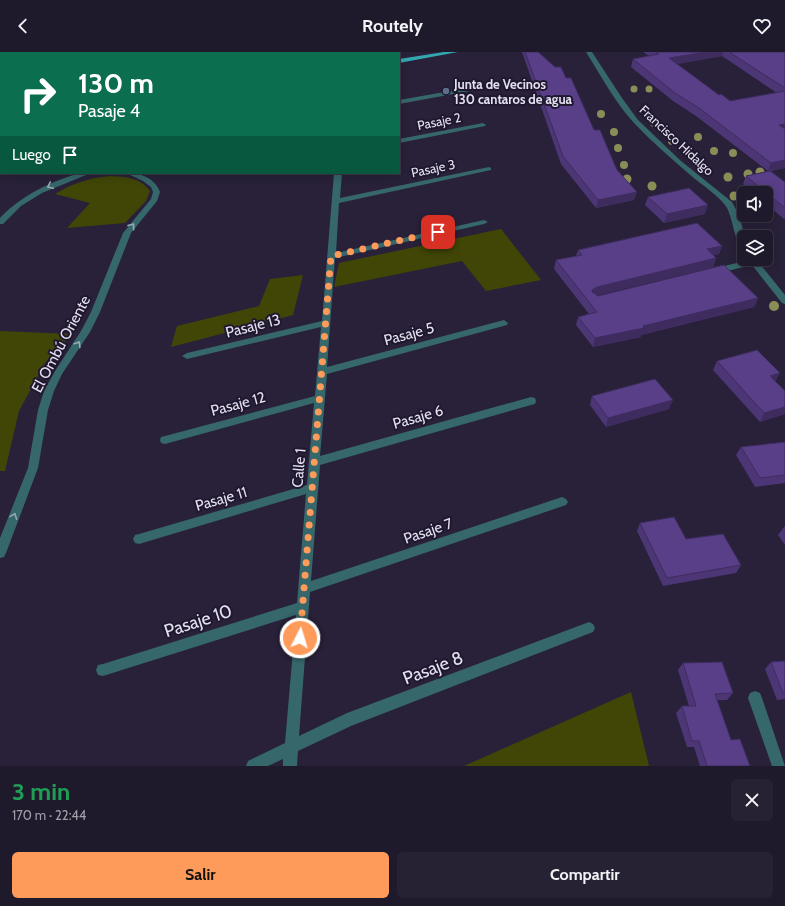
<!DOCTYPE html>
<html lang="es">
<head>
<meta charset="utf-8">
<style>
	body { margin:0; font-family:Cabin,sans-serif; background:#262233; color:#f1f3f6; height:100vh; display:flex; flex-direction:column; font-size:15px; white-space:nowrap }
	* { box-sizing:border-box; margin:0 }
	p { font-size:13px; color:#a1a0a9 }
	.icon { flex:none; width:22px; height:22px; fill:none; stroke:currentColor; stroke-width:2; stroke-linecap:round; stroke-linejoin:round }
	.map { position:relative; height:714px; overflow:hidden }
	.details { display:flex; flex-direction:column; background:#1e192b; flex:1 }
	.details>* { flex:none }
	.hud { position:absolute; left:0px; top:0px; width:400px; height:122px; box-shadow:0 2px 10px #0003,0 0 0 1px #3c3847; background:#0b6e4f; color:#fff; overflow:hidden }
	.controls { position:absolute; left:737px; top:134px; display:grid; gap:8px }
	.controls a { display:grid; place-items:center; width:36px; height:36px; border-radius:6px; background:#1e192b; box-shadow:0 2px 10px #0003,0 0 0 1px #3c3847; font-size:20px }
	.pin { position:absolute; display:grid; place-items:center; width:34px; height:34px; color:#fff; margin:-17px; border-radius:8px; box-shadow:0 2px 6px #0006 }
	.me { position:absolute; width:44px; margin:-22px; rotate:5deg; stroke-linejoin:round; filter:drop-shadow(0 0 3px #0008) }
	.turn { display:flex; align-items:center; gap:14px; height:84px; padding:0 12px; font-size:18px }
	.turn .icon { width:52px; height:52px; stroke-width:2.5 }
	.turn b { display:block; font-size:28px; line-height:34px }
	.then { display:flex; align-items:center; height:38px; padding:0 12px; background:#0003; gap:8px; font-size:15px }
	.round { display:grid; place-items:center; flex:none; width:42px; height:42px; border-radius:6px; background:#262233 }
	.headline { display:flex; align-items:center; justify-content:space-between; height:68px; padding:0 12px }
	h1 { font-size:24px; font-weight:700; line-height:30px; color:#1e9e55 }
	.button { display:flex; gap:8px; margin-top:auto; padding:8px 12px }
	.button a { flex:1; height:46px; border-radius:6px; background:#ff9b5a; color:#111; font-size:16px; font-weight:700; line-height:46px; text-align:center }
	.button a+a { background:#262233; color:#f1f3f6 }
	header { display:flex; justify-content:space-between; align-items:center; height:52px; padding:0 12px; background:#1e192b; font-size:18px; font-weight:700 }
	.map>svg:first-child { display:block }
	.green { fill:#414607 }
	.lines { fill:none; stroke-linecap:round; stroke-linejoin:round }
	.minor { fill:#36676b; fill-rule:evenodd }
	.major { fill:#33a7b1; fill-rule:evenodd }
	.tree { fill:#8a8e56 }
	.wall { fill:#4c3675; fill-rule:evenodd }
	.shaded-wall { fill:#3e2c5f }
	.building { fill:#583f88; stroke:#3e2c5f }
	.oneway { stroke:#96aab4 }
	.route { stroke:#ff9b5a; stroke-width:7; stroke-dasharray:0 12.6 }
	.service-dot { fill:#5c6f8a; stroke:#1f182f; stroke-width:1.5 }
	.labels { text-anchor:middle; stroke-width:4; stroke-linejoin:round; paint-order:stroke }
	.far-poi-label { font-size:13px; font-weight:bold; fill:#e4e0f0; stroke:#1f182f; text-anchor:start }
	.far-street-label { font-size:13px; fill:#e4e0f0; stroke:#1f182f }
	.street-label { font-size:15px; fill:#e4e0f0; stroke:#1f182f }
	.near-street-label { font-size:18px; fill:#e4e0f0; stroke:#1f182f }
</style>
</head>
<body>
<header><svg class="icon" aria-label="back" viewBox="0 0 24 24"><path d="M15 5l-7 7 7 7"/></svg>Routely<svg class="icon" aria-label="heart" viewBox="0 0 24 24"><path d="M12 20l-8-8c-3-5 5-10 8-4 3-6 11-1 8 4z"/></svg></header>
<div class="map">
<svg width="785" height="714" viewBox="0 0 785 714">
	<rect width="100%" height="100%" fill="#282139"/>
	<path class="green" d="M110,124C125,125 140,125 150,139L146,149L125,171L67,176L90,151L55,142C73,131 89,126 110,124Z
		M501,177L541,228L486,239L462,209L334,235L339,211Z
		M303,223L293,263L171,295L177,274L259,254L270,227Z
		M0,279L73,282L45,311L19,359L5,419H0Z
		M631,640L649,714H464Z"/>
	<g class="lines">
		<path class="minor" d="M377,0H383L384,1H378Z
			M586,0H592L622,46L638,68L681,109L732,150L739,163L745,185L744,196C734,194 733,162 725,153C717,143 705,135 695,127C674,109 653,91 634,71C615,50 601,24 586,0Z
			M473,35L475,36V38L399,52V48Z
			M483,71L486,73L485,74L399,91V87Z
			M489,115L491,116V118L339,151L336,201L484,168L488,170L484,172L335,206L327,315L504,268L508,271L507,273L327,322L320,404L531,345L535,346L536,349L535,352L531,353L320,413L311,529L562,445L566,447L568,450L566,453L310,540L299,684L347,661L589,570L593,572L595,576L593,580L351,674L298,699L297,714H283V707L268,714H246L248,709L285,691L296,563L103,624L98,623L96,618L98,613L103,612L297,551L306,442L139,492L135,491L133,487L135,483L139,482L307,433L314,351L165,392L161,391L160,388L161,385L165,384L315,344L321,275L187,307L182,304L187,301L322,269L334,121H342L340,146Z
			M80,121H91L42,141L21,154L3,172H0V166C22,143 50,130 80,121Z
			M126,121C141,121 155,126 160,140L157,149L131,181L100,260L90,280L62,322L54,339L48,358L38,416L6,501L4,505L0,506V486L28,416L38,358L44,339L55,319L81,279L91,260L123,181L151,147L153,140L151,135L143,129Z
			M748,207H756L785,243V252L782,251L752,213L715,222L711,219L712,217L749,208Z
			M755,639L760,641L762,646L785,714H772L748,646L750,641Z"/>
		<path class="major" d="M444,0H458L399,11V7Z
			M0,72H1V76H0Z"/>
	</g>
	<g class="tree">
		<circle cx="634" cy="37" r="3.5"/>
		<circle cx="649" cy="37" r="3.5"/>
		<circle cx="601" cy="62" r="4"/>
		<circle cx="654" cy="71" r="4"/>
		<circle cx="614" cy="80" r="4"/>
		<circle cx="698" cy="85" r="4"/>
		<circle cx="672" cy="89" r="4"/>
		<circle cx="618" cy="96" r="4"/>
		<circle cx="714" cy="99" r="4"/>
		<circle cx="733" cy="101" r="4"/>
		<circle cx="624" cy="113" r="4"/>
		<circle cx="760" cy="120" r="4.5"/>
		<circle cx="748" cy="122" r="4.5"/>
		<circle cx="728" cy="125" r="4.5"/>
		<circle cx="627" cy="127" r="4.5"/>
		<circle cx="652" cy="134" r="4.5"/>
		<circle cx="734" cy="144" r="4.5"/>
		<circle cx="774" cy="254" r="5"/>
	</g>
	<path class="wall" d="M244,0H279L280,1H245Z
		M522,0H538L566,26L594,78L634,148L596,156L561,112Z
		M643,0H785V116L771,119L785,130V167H784L766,152V141H753L743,132L746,124L768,119L696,64L673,49L631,15L633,7L649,4ZM722,4L777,41L730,49L719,43L677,12Z
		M648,145L705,162L664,171L645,153Z
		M722,194L719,202L713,203L716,206L713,215L597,243L598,244L758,246L754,255L641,283V285L593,295L576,273L578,265L589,262L554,217L556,208L576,204L578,198Z
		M717,309L785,339V362L760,370L713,318Z
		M592,344L669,357L606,375L590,353Z
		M785,390V431L755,435L736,403L741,395Z
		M640,471L686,487L741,513L736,521L663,534L637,479Z
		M785,474V493L778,483L784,475Z
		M785,609V647L777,648L765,617L771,610Z
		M683,611L733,641L727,648H717L731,688L750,714H700L694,695H687L676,661L682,654H689L678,618Z"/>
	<path class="shaded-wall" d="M706,0H723L722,4L667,14L669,6Z
		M785,72V80L779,73Z
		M785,108V116L768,119L771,111Z
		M637,140L634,148L596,156L598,148Z
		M708,153L705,162L664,171L667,162Z
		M722,194L719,202L703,206L707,197Z
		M716,206L713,215L595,244L590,247L592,238L597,235Z
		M758,246L754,255L641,283V285L593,295L595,286Z
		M780,321L775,330L770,324Z
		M673,348L669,357L606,375L608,366Z
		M785,355V362L760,370L764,361Z"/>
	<path class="building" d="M251,0H280L277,1H252Z
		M525,0H538L555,15H561L566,26H571L594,78H600L617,118L637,140L598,148L563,104Z
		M656,0H706L669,6L719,43L721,42L730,49L785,39V72L779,73L785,77V108L771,111L699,56L675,41L633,7L659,2Z
		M729,0H785V36Z
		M770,119L785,130V156L746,124Z
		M689,136L708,153L667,162L648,145Z
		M697,171L722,194L707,197L716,206L597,235L592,238V240L598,244L724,213L758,246L643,274L644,276L595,286L578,265L597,260L556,208L582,203L578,198Z
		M757,298L780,321L770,324L785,339V355L764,361L717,309Z
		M655,327L673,348L608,366L592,344Z
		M785,390V423L760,426L741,395Z
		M674,465L686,487L723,482L741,513L667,526L640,471Z
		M785,609V641H783L771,610Z
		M722,610L733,641L715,642L731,688L740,687L750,714H707L699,689H692L682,654H696L683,611Z"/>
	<defs><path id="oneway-chevron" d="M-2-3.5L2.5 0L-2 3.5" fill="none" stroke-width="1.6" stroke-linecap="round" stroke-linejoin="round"/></defs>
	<g class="oneway">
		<use href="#oneway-chevron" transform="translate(50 134) rotate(155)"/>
		<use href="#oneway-chevron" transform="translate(132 174) rotate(-54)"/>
		<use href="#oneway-chevron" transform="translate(78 292) rotate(-57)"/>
		<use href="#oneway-chevron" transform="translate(14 464) rotate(-69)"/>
	</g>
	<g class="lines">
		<path class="route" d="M300,586L331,204L438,180"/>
	</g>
	<circle class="service-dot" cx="446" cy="39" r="4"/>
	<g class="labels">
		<g class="far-poi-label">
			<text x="454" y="37">Junta de Vecinos<tspan x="454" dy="15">130 cantaros de agua</tspan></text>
		</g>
		<g class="far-street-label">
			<text transform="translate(439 69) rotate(-11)" y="5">Pasaje 2</text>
			<text transform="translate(677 88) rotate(43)" y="5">Francisco Hidalgo</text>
			<text transform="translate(433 116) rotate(-12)" y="5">Pasaje 3</text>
		</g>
		<g class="street-label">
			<text transform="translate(253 274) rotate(-14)" y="5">Pasaje 13</text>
			<text transform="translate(409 282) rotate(-15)" y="5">Pasaje 5</text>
			<text transform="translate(61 292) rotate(-62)" y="5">El Ombú Oriente</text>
			<text transform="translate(238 352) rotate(-15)" y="5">Pasaje 12</text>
			<text transform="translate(418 365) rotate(-16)" y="5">Pasaje 6</text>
			<text transform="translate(299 416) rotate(-85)" y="5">Calle 1</text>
			<text transform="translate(221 447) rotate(-16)" y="5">Pasaje 11</text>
			<text transform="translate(428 479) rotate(-19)" y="5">Pasaje 7</text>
		</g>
		<g class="near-street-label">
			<text transform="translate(198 569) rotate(-18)" y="6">Pasaje 10</text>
			<text transform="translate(433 616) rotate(-21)" y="6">Pasaje 8</text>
		</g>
	</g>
</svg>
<div class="controls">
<a><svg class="icon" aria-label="sound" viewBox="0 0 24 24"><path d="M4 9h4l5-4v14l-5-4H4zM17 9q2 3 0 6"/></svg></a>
<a><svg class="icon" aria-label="layers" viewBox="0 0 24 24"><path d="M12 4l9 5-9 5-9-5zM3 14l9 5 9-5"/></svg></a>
</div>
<div class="pin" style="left:438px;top:180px;background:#d93025"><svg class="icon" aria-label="arrive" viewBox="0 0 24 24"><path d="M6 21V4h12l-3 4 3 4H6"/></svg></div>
<svg class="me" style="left:300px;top:586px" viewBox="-20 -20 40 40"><circle r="17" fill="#ff9b5a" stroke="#fff" stroke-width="3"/><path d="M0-11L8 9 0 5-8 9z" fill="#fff"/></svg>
<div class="hud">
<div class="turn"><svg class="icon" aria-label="right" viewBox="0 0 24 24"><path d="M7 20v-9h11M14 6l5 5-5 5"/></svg><div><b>130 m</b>Pasaje 4</div></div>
<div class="then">Luego<svg class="icon" aria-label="arrive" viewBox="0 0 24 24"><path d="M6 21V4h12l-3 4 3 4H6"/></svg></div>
</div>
</div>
<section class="details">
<div class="headline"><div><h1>3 min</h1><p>170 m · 22:44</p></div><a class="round"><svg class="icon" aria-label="close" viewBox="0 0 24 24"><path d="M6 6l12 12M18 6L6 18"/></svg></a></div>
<div class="button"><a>Salir</a><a>Compartir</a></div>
</section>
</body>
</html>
